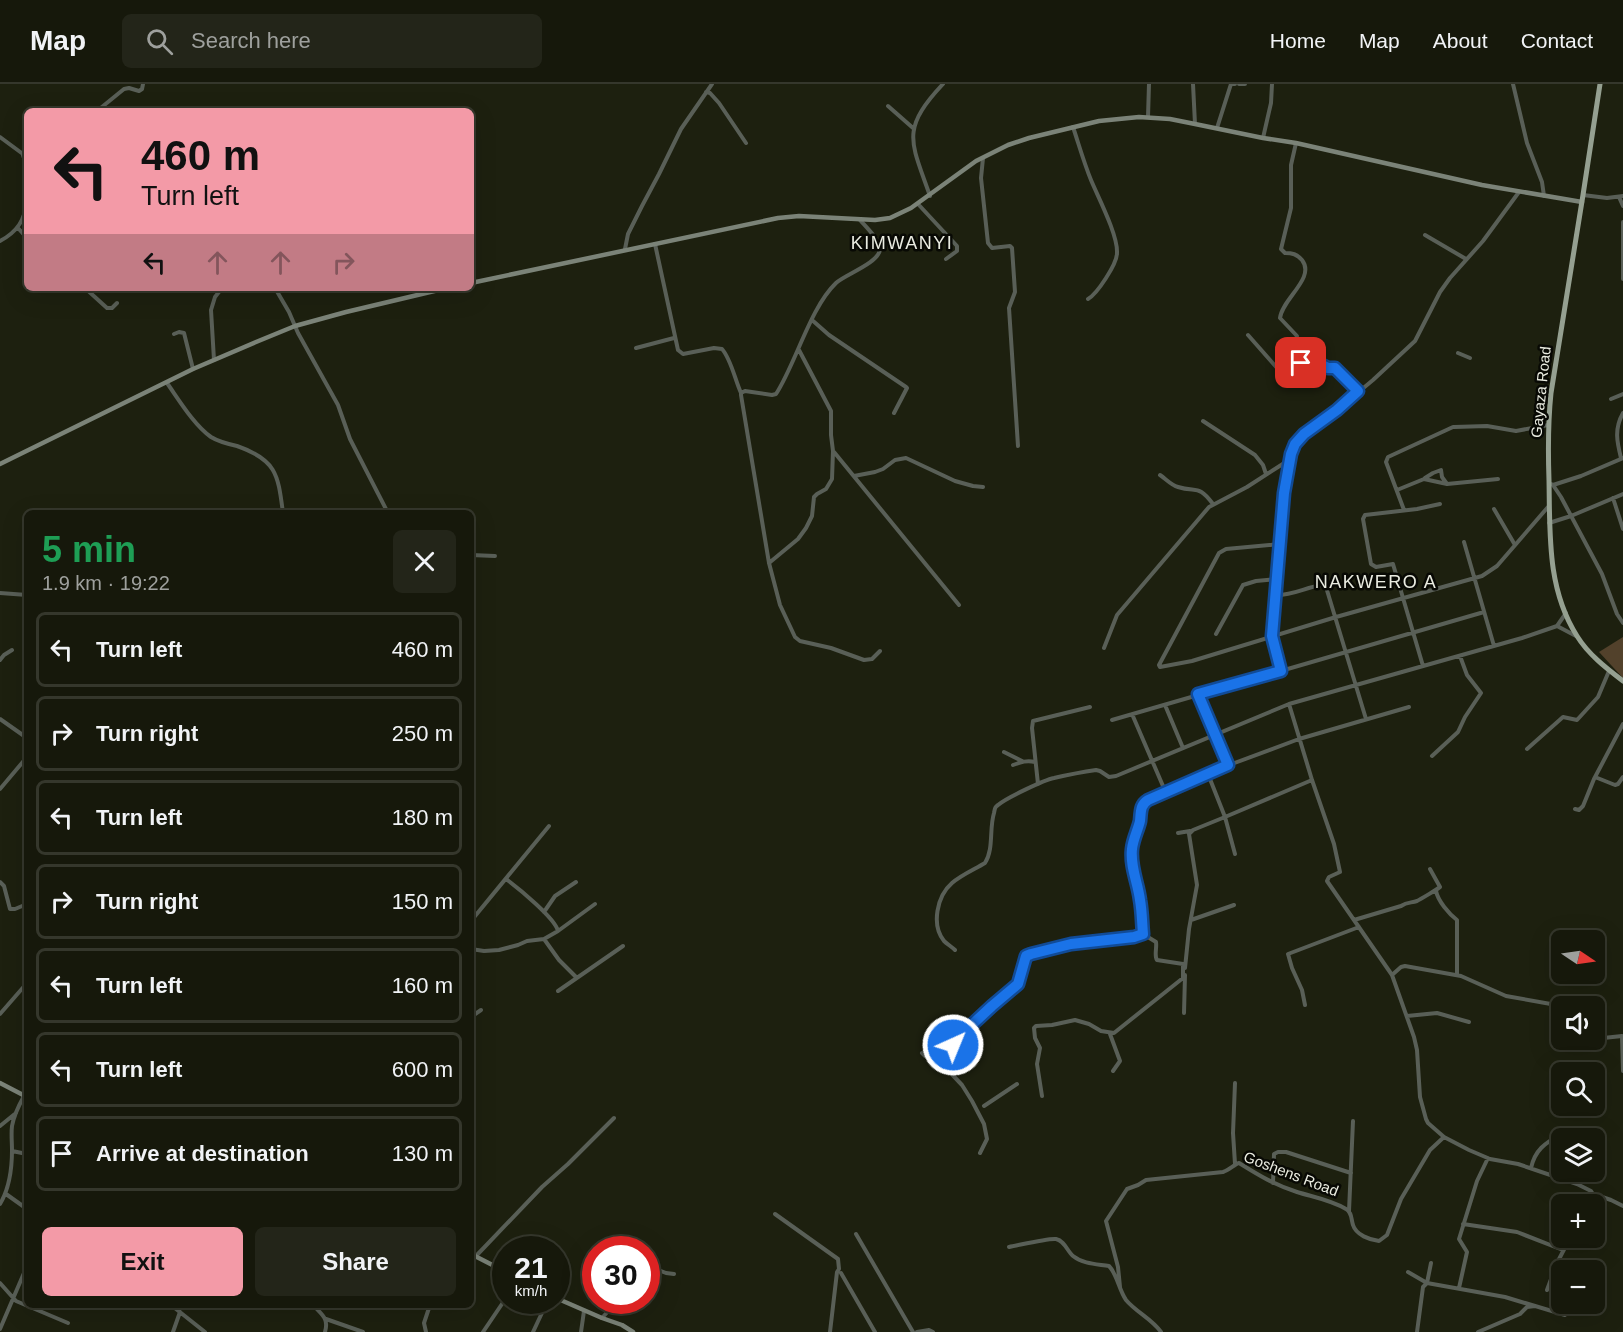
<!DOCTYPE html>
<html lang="en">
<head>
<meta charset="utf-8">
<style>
	body { margin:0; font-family:Helvetica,sans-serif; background:#232519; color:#f1f3f6; height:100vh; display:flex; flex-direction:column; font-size:22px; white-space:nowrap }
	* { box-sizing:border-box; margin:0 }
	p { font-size:20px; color:#9ea09d }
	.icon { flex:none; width:33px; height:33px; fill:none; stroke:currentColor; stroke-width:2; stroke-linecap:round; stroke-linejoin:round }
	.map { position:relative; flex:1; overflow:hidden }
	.details { position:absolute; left:24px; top:426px; width:450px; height:798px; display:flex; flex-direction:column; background:#16180b; border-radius:9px; box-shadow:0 6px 24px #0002,0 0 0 2px #35372c }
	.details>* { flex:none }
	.top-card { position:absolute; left:24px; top:24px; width:450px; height:183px; border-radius:9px; box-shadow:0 6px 24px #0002,0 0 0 2px #35372c; background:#f39aa7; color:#111; overflow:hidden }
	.needle { width:39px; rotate:103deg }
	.fabs { position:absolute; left:1551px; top:846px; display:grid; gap:12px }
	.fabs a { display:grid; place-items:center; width:54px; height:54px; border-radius:9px; background:#16180b; box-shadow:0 6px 24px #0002,0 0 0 2px #35372c; font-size:30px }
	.speed { position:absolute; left:492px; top:1152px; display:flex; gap:12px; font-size:30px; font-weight:700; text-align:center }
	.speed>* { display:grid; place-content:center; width:78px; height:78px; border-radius:50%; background:#16180b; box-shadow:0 6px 24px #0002,0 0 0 2px #35372c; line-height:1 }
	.speed small { font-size:15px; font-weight:400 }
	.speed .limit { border:9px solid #d22; background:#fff; color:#111 }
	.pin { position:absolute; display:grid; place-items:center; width:51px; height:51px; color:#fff; margin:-26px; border-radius:12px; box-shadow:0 3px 9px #0006 }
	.me { position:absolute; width:66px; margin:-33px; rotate:44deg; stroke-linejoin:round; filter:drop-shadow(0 0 4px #0008) }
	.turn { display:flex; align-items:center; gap:21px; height:126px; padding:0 18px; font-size:27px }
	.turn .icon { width:78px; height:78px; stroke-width:2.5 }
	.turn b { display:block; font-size:42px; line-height:51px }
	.lanes { display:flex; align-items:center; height:57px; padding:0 18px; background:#0003; justify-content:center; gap:30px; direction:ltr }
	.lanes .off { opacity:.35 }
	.round { display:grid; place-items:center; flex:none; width:63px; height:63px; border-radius:9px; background:#232519 }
	.overview { display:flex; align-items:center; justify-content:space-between; height:102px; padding:0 18px }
	h1 { font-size:36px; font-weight:600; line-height:45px; color:#1e9e55 }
	.cta { display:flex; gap:12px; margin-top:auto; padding:12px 18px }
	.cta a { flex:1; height:69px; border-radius:9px; background:#f39aa7; color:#111; font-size:24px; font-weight:600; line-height:69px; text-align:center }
	.cta a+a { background:#232519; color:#f1f3f6 }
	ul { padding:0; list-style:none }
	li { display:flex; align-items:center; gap:18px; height:75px; margin:0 12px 9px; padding:0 6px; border:3px solid #35372c; border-radius:9px }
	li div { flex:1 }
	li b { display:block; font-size:22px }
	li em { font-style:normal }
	header { display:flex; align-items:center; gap:36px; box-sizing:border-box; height:84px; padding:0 30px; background:#16180b; border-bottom:2px solid #35372c }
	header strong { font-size:28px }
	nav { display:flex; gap:33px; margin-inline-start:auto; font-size:21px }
	.search { width:420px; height:54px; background:#232519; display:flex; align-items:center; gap:15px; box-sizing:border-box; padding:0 21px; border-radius:9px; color:#9ea09d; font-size:22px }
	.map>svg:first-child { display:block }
	.green { fill:#52412b }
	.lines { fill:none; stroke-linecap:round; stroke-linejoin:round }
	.street { stroke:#595f57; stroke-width:4 }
	.secondary { stroke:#7b8378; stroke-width:4.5 }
	.primary { stroke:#95a091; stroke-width:5 }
	.route-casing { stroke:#114b97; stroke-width:15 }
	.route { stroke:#1a73e8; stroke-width:10 }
	.labels { text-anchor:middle; stroke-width:5; stroke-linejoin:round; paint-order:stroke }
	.street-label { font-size:15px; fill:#eaece1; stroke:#080904 }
	.quarter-label { font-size:18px; letter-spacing:1.5px; fill:#eaece1; stroke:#080904 }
</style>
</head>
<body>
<header>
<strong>Map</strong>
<div class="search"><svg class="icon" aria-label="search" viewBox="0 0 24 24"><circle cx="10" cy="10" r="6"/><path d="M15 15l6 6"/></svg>Search here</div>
<nav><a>Home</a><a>Map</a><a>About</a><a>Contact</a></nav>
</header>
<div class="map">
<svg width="1623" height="1248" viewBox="0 0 1623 1248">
	<rect width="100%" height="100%" fill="#1d200f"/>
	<path class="green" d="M1623,553V594L1599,568Z"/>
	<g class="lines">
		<path class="street" d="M1193,0L1195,40
			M1239,0H1245
			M1513,0L1527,59L1542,98L1544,112
			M706,8L710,9L719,19L746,59
			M888,22L913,44
			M97,27L124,5L129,4L139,7L142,5L143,0
			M1148,33L1149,0
			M1073,43C1079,61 1084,79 1091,96C1098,113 1118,151 1117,169C1117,180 1097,210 1088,215
			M1217,44L1231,0H1235
			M0,53L27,73
			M1263,54L1271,19L1272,0
			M1296,59L1291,81V124L1281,165L1285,169C1292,169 1297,170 1302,176C1316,194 1282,215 1280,234L1297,252L1294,263L1296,278L1318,279L1328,284H1335L1358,307
			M23,71L27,83
			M983,74L981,94L988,159L992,164L1010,162L1012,164L1015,208L1009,224L1018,362
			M1583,111L1607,114L1623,112
			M930,112C911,57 900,46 943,0
			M1619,113L1623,122
			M918,120L957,162V167L946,175
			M860,136C865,142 882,158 880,166C877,180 846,190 836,199C810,224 796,279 776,310L772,311L745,307L741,309V311L769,479L780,521L795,553L800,557L831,564L864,576L872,575L880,567
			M1623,138V195
			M18,144L27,154
			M1425,151L1466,175
			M0,157C17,148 25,136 27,117
			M655,160L678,266L683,270L714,264L722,265C731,275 735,296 741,309
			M625,165L628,150L642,122L659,90L681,45L712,0
			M85,204L107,224H112L117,219
			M275,204L289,228L298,249L338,321L350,355L388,429
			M812,236L829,251L906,303L907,304L894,329
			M174,250L179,248L184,249L193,285
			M1248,251L1285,293
			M636,264L674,254
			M1458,269L1470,274
			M214,276L211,226L215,213L222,204
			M167,299C179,316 194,341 211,353C219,358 228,360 237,362C277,376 278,391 283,429
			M1611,315L1623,310
			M1203,337L1255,371L1263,381L1266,390
			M1454,343L1487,342L1516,347L1548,341
			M834,368L959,521
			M1621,374C1617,358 1614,345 1623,329
			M1160,391C1166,395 1171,401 1178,403C1197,409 1198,400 1213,420
			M854,392L875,388L883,385L895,376L906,374L955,397L973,402L983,403
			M1425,394L1433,389L1441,386L1442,393L1447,400
			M1551,400L1553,401L1581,392L1623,374
			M1553,401L1561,413L1602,490L1617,530L1623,539
			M1397,406L1424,395L1447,400L1498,395
			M1613,414L1623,445
			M1494,425L1515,461
			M1404,426L1386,378L1388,373L1453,343
			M1549,439L1571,432L1623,410
			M1464,458L1494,562
			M1280,460L1226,465L1219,469L1159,581L1160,583L1192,577L1336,533L1482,492L1497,482L1548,423
			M471,471L495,472
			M769,479L798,455L806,444L812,432L814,413L817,410L826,405L832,395L833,367L831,351V327L799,266
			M0,509L27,511
			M1275,511C1292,512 1306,503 1322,501L1326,503L1366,635
			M1557,542L1576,552
			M1216,550L1243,501L1256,497L1276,495
			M1104,564L1117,531L1209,423L1247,403L1289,376
			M0,576L4,571L12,566
			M1423,582L1393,480L1376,483L1371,480L1363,435L1365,431L1417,425L1440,420
			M1280,587L1272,552L1284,409L1293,364L1304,350L1337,326L1373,296L1415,257L1440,208L1450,194L1483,157L1519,108
			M1199,610L1229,681
			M1289,620L1312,696L1334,760L1340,788L1329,793L1327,797L1392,891L1414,953L1417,966L1420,1013L1426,1035L1428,1039L1444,1053L1469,1066L1490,1075L1518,1080L1577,1100L1591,1107L1593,1110L1611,1116L1623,1122
			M1165,621L1183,664
			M1132,630L1166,709
			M0,635L27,654
			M1112,636L1484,528
			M1527,665L1563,633L1577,636L1598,613L1609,587
			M1004,668L1022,677
			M1432,672L1458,648L1465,633L1481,609L1467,591L1460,572
			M1013,681C1021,678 1027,676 1035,678
			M1595,693L1615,701L1618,700L1623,693
			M1038,700L1032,644L1033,637L1090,623
			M0,705L27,673
			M1575,725L1579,726L1583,722L1594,695L1623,640
			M1178,749L1190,747
			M1235,770L1225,733L1312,696
			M506,795C518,804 555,834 558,847
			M0,798L4,802L10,825H15L27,820
			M1436,807C1438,817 1449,830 1457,836V891
			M544,828L555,812L576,798
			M1191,836L1234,821
			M1354,836L1401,822C1407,818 1411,819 1417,817C1419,816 1438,805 1440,803L1430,785
			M471,837L549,742
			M1143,850L1141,817L1133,787L1132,770V762L1138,745L1142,722L1144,718L1229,681L1299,655L1409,623
			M544,855L559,876L576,893
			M471,865L484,867L499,866L518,861L527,857L544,855L558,847L595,820
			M955,866C952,863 947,860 944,857C931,841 937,812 952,799C961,791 975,785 985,779C994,765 989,745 994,729C995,724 995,723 998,721C1006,714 1044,696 1054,694C1067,691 1082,688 1096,686L1100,687L1109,693L1116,692L1289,620L1522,554L1557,542L1566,529
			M1185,884L1189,845L1197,801L1189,750L1193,746L1225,733L1208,690
			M1392,891L1401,883L1405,882L1461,892L1506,912L1562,922
			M558,907L623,862
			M1305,921L1302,906L1292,884L1288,870L1359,843
			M1184,929L1185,891
			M0,930L27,899
			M1407,932L1437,929L1469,938
			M471,933L481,926
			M1110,950L1120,977L1113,987
			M1622,952L1623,987
			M1594,955L1622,952
			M948,968L944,978V982L962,1001L972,1017L984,1040L987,1055L980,1069
			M922,969L925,972L929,973L936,972L948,967L963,949L992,922L1018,900L1026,872L1031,870L1071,860L1134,853L1143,850L1156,858C1157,864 1154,872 1157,876L1183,880V894L1114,949L1101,947L1089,940L1075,936L1052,941L1036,942L1034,944L1035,954L1040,964L1037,980L1042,1012
			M1235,999L1233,1049L1235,1080
			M984,1022L1017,1000
			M0,1042L16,1029
			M12,1067L27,1070
			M1531,1084C1535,1066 1545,1059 1560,1051
			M1273,1099L1274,1070L1278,1068H1286L1351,1089
			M6,1110L27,1125
			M0,1120C9,1105 12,1083 12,1066C12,1058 11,1050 12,1042C14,1031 19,1021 24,1012
			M1587,1120L1593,1110
			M1349,1127L1353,1037
			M775,1130L838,1175L839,1185L837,1188L830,1248
			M1463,1140L1517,1148L1563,1166
			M856,1150L913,1248
			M1009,1163C1020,1161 1048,1154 1056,1155C1065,1157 1067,1167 1073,1172C1083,1180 1097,1180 1109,1182C1117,1190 1119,1206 1126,1216C1136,1228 1152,1235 1161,1248
			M476,1172L542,1103L568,1080L614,1034
			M1557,1179L1568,1186
			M646,1185L651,1183L666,1189L674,1190
			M1408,1188L1427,1199L1505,1213L1565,1231
			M841,1189L875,1248
			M0,1199L16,1217L68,1239
			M1120,1203L1118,1183L1106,1137L1127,1105L1138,1101L1146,1096L1223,1088C1229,1086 1235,1080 1239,1079C1260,1092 1273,1100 1297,1108C1313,1113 1331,1116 1346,1125C1352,1128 1351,1135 1353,1141C1356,1151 1370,1156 1379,1157L1387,1151L1401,1115L1430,1066L1444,1053
			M1459,1204L1467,1168L1459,1155L1477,1097L1488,1074
			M1547,1206L1557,1179L1570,1154
			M171,1221L205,1248
			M313,1221C322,1231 329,1234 325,1248
			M1556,1228L1562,1207
			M602,1234L618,1216
			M326,1235L363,1248
			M0,1245L27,1182
			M173,1248L180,1228
			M426,1248L424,1239L430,1221
			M483,1248L506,1214
			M533,1248L548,1216
			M581,1248L584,1227
			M917,1248L929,1246L933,1248
			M1417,1248L1423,1203L1427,1199L1431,1179
			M1478,1248L1520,1230L1527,1223L1535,1222"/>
		<path class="secondary" d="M471,199L778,134L799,132L875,136L890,134L911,124L976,77L1008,61L1029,54L1099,37L1139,33L1170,35L1195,40L1263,54L1296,59L1482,101L1582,118
			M0,380L193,285L256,258L295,242L346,228L447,204
			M0,999L27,1013
			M471,1170L506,1188
			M556,1214L602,1234L622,1241L633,1248"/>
		<path class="primary" d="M1600,0L1583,111L1551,309C1548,338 1548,367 1549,396C1550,450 1547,505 1577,552C1588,570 1606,584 1623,597"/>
	</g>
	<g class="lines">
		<defs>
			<path id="route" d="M953,961L963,949L992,922L1018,900L1026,872L1031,870L1071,860L1134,853L1143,850C1142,839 1142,827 1140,816C1138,799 1130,783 1132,765C1133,755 1138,746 1140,737C1141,728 1140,721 1148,716L1228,681L1198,610L1281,587L1272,552L1284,409L1291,370L1295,360L1304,350L1337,326L1358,307L1335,284H1328L1318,279H1301"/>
		</defs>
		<use href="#route" class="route-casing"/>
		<use href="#route" class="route"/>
	</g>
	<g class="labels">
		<g class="street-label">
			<text transform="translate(1541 308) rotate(-84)" y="5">Gayaza Road</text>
			<text transform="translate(1291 1090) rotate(21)" y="5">Goshens Road</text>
		</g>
		<g class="quarter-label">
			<text x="902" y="165">KIMWANYI</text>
			<text x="1376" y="504">NAKWERO A</text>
		</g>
	</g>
</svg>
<div class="fabs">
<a><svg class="needle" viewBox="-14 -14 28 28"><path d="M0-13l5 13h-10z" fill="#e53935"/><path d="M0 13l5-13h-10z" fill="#9ea09d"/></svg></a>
<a><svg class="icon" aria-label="sound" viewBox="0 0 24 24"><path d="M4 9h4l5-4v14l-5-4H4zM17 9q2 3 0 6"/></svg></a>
<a><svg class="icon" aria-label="search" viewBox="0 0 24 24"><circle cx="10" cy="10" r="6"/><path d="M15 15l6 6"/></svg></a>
<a><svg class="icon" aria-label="layers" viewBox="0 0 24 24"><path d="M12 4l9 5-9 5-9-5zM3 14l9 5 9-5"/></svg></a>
<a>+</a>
<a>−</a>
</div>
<div class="speed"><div>21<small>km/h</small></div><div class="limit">30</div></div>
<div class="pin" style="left:1301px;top:279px;background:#d93025"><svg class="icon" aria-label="arrive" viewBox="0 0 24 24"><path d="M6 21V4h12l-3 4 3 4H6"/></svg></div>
<svg class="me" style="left:953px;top:961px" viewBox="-20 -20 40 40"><circle r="17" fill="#1a73e8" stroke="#fff" stroke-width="3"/><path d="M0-11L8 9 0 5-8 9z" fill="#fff"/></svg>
<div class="top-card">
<div class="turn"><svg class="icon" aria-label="left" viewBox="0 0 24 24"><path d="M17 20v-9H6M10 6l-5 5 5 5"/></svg><div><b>460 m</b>Turn left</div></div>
<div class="lanes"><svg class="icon" aria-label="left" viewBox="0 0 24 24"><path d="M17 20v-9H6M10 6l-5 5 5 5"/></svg><svg class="icon off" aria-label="ahead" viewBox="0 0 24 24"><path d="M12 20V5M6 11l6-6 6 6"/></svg><svg class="icon off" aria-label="ahead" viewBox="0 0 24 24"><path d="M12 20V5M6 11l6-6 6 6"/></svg><svg class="icon off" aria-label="right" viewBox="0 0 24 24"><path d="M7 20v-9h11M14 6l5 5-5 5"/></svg></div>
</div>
<section class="details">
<div class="overview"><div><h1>5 min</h1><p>1.9 km · 19:22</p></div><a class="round"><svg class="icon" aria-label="close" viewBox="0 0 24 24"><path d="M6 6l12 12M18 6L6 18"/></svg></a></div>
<ul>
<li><svg class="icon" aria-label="left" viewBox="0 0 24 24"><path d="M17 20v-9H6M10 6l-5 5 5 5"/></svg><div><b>Turn left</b></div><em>460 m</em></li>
<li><svg class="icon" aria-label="right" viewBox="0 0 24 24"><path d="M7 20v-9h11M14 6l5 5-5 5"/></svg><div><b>Turn right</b></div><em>250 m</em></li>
<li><svg class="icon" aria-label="left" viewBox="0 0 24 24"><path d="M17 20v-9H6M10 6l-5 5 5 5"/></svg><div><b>Turn left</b></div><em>180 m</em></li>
<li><svg class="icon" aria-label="right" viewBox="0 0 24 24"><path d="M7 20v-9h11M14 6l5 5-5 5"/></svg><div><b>Turn right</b></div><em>150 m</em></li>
<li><svg class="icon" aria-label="left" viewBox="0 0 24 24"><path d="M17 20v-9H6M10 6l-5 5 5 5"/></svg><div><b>Turn left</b></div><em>160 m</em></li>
<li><svg class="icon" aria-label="left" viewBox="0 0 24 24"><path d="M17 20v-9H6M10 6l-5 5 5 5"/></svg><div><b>Turn left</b></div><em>600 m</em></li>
<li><svg class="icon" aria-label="arrive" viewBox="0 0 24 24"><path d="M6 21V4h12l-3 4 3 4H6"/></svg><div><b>Arrive at destination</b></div><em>130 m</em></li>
</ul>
<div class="cta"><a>Exit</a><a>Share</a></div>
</section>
</div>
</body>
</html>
